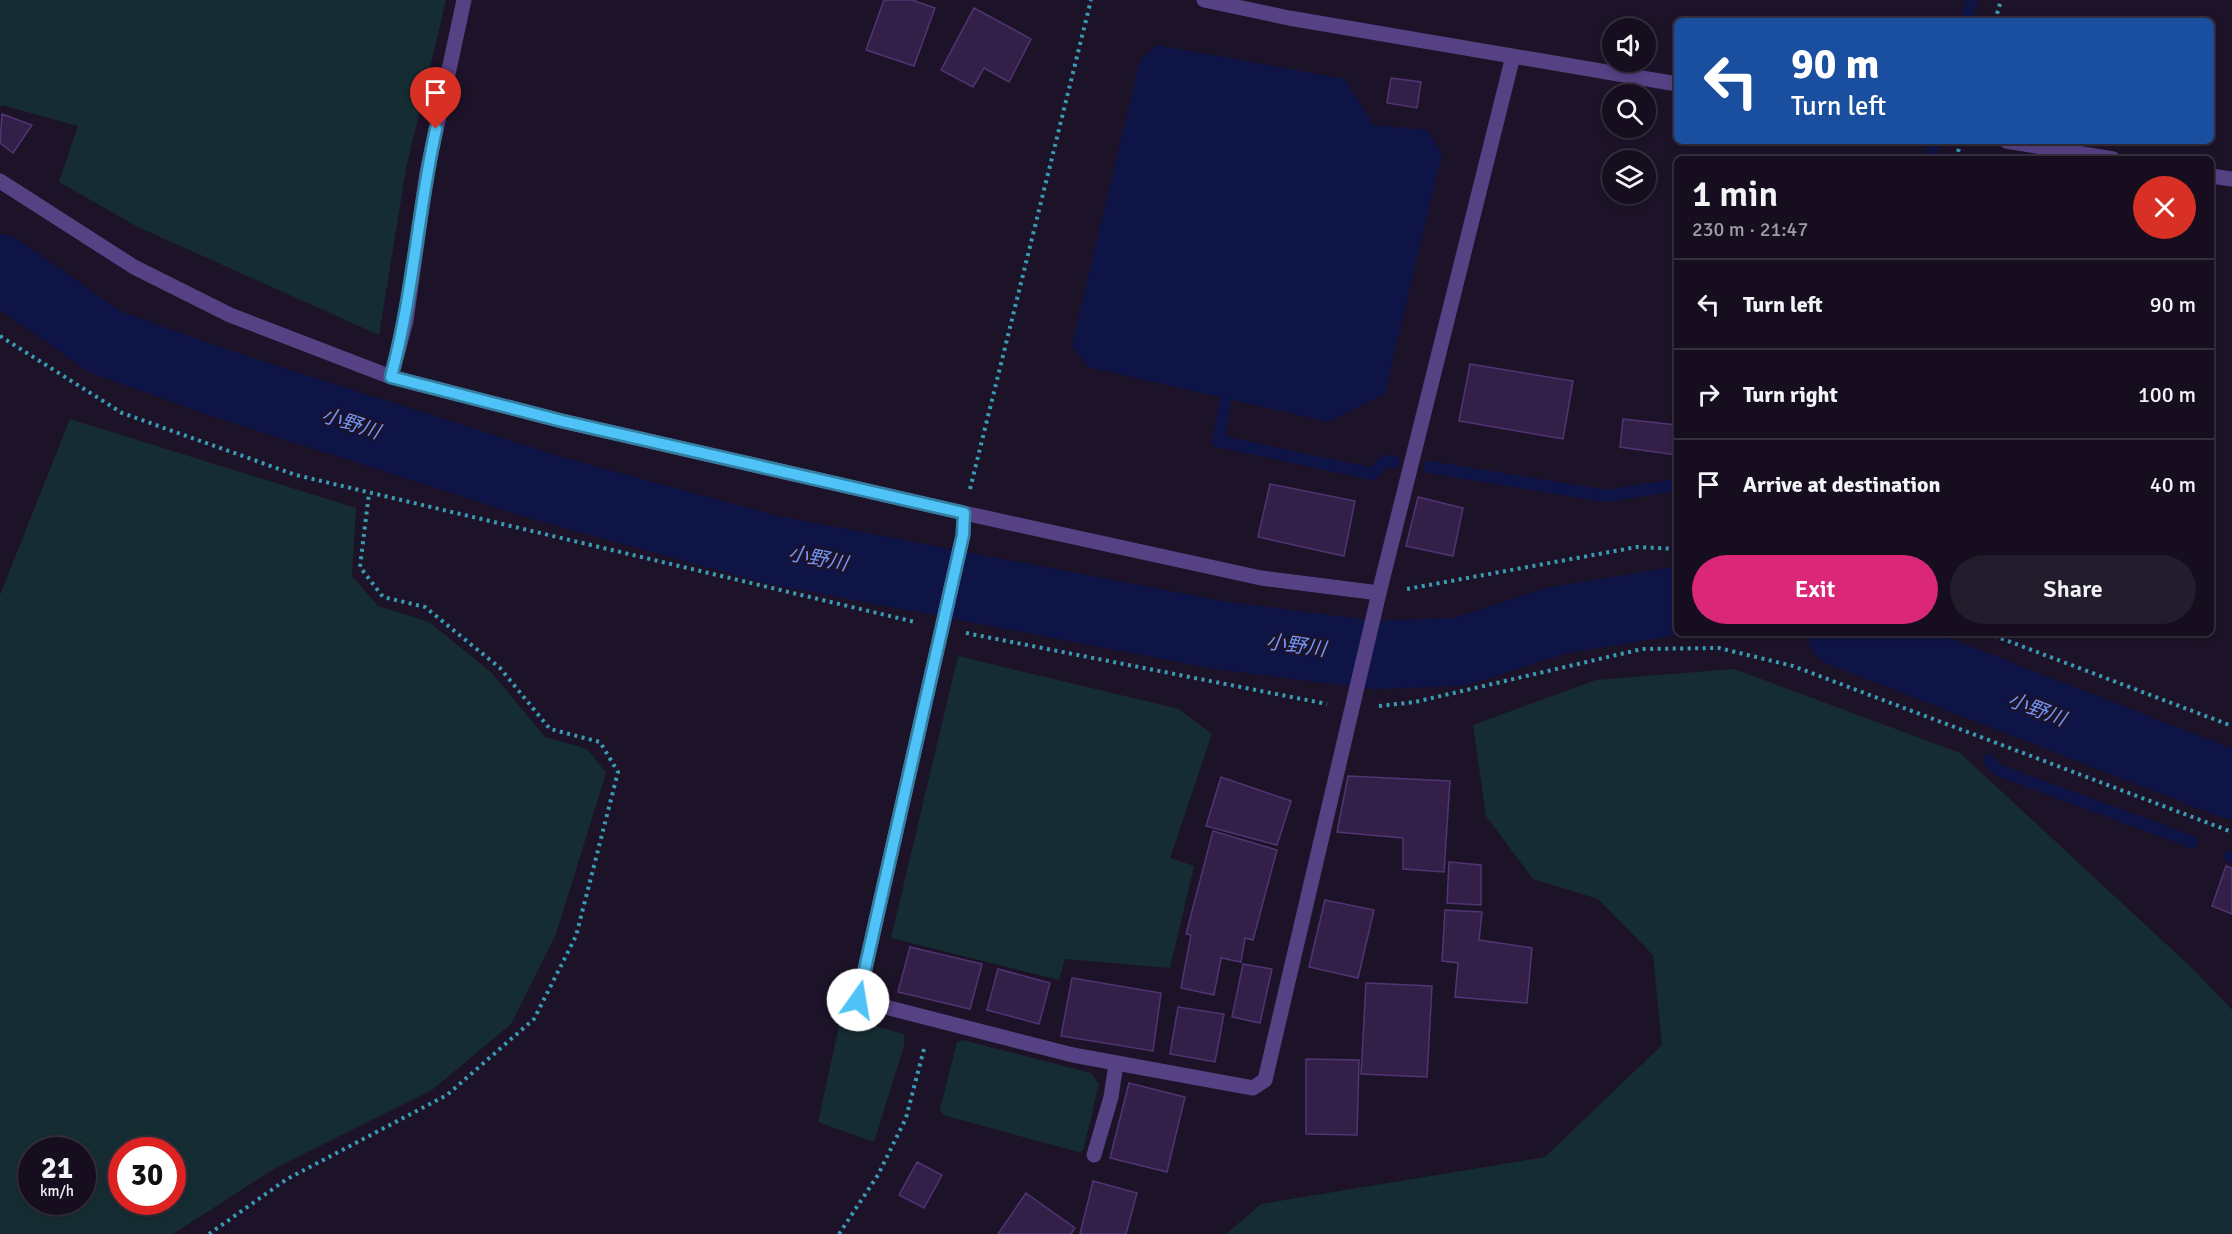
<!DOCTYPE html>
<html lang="en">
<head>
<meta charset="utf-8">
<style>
	body { margin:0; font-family:Signika,"Noto Sans JP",sans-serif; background:#231c2c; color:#f1f3f6; height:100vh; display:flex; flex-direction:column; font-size:22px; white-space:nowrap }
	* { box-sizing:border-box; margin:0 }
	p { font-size:20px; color:#9e9ca4 }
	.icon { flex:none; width:33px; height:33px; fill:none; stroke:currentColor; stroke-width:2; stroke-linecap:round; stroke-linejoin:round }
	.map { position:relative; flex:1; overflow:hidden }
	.side { position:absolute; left:1674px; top:156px; width:540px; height:480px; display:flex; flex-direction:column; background:#160e1f; border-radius:9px; box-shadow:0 3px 9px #0003,0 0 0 2px #352e3d }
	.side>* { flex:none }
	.banner { position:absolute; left:1674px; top:18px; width:540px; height:126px; border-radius:9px; box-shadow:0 3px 9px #0003,0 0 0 2px #352e3d; background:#1a4fa0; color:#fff; overflow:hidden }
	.tools { position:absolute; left:1602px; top:18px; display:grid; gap:12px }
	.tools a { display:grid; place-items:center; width:54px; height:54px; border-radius:50%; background:#160e1f; box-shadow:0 3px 9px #0003,0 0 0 2px #352e3d; font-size:30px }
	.speed { position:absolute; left:18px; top:1137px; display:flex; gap:12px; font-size:30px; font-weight:700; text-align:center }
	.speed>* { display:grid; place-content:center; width:78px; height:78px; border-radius:50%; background:#160e1f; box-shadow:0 3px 9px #0003,0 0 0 2px #352e3d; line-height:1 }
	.speed small { font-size:15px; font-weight:400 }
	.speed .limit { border:9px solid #d22; background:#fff; color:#111 }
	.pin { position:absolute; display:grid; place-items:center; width:51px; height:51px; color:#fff; margin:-62px -26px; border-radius:50% 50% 50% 0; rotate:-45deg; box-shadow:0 0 6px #0007 }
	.pin .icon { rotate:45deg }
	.me { position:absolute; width:66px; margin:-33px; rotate:13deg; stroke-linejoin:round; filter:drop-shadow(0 0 4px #0008) }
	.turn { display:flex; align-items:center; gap:21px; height:126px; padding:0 18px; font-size:27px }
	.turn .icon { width:78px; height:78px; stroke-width:2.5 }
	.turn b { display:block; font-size:42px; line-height:51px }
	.round { display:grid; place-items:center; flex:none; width:63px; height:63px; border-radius:32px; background:#231c2c }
	.head { display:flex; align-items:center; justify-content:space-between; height:102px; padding:0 18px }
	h1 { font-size:36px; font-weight:600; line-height:45px }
	.action { display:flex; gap:12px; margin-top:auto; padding:12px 18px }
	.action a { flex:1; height:69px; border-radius:36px; background:#db2777; color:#fff; font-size:24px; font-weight:600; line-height:69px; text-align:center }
	.action a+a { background:#231c2c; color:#f1f3f6 }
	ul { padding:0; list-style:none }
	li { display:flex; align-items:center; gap:18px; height:90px; padding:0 18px; border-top:2px solid #352e3d }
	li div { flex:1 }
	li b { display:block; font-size:22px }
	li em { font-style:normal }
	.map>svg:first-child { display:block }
	.green { fill:#162c33; fill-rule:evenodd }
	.water { fill:#0f1446 }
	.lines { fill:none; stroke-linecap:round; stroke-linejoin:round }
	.stream { stroke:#0f1446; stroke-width:12 }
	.river { stroke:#0f1446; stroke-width:68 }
	.building { fill:#332049; stroke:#513473; stroke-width:1.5 }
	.path { stroke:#3a9bb4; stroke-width:4; stroke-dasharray:3 4.5; stroke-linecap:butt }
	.minor { stroke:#564185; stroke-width:15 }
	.route-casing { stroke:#337fa1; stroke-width:15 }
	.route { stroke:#4fc3f7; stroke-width:10 }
	.labels { text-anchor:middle; stroke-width:4.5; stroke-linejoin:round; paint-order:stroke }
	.water-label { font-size:20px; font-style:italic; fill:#7396f5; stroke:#1d1329 }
</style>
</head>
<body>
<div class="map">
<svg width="2232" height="1234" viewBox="0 0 2232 1234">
	<rect width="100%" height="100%" fill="#1d1329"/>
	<path class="green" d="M0,0H446L406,169L379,335L138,227L59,182L78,126L2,105L0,107Z
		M70,419L356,508L352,576L378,606L429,622L492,673L545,737L587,749L606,773L556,934L511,1024L432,1090L277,1167L173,1234H0V595ZM82,1150V1202H32V1150ZM172,1150V1202H122V1150Z
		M958,656L1179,709L1212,734L1170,858L1194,866L1170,968L1065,959L1059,980L891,938Z
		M1734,669L1960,753L2193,969L2232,1010V1234H1226L1261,1204L1545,1157L1662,1045L1653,955L1598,899L1533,879L1486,816L1473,725L1596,680Z
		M841,1017L904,1034V1046L874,1142L818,1122Z
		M963,1040L1091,1073L1099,1084L1083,1151L1078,1152L943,1115L940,1110L957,1042Z"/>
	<path class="water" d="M1157,45L1345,79L1373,125L1427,130L1442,153L1385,393L1329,422L1088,367L1072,345L1140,60Z"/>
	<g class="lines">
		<path class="stream" d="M1966,21L1972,0
			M1930,159L1935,141
			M1226,399L1218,441L1372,474L1386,461L1394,462
			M1429,467L1606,496L1677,485
			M1998,694L2003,700
			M1989,760L1998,770L2192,842
			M2230,857L2232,858"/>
		<path class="river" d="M0,268L105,342L229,386L554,490L769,549L1219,635L1373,655L1459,652L1559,620L1677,601
			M1842,633L2232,785"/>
	</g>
	<path class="building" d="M884,0H912L935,8L914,66L866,50Z
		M974,8L1031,39L1009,82L984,68L973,87L941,70Z
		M1391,78L1421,82L1417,108L1387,103Z
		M2,114L32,125L13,153L0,143Z
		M1470,364L1573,381L1563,439L1459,421Z
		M1623,419L1677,425L1676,455L1620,447Z
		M1270,484L1355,501L1344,556L1258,537Z
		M1418,497L1463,508L1453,556L1406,546Z
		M1348,776L1450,781L1444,872L1403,869V838L1337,832Z
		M1221,777L1291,801L1277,845L1206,826Z
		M1213,831L1277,850L1253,940L1245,938L1241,962L1221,958L1214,995L1181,988L1191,935L1186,934Z
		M1449,862L1481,865V905L1447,903Z
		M2226,866L2232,868V914L2212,906Z
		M1325,900L1374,910L1358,978L1309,967Z
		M1445,910L1482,912L1479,940L1532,948L1527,1003L1455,997L1458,963L1442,961Z
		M910,947L982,964L970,1009L898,992Z
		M1243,964L1272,969L1260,1023L1232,1017Z
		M998,969L1050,983L1039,1024L987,1010Z
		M1072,978L1161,993L1153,1051L1061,1036Z
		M1366,983L1432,986L1427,1077L1361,1074Z
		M1178,1007L1224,1014L1215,1062L1170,1054Z
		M1306,1059L1359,1060L1357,1135L1306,1134Z
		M1129,1083L1185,1097L1167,1172L1110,1158Z
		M917,1162L942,1175L924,1208L899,1195Z
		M1093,1181L1137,1193L1126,1234H1080Z
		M1026,1193L1075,1228L1071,1234H998Z"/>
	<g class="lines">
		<path class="path" d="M1995,21L2001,0
			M1956,159L1961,141
			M0,336L122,413L296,475L915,622
			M970,489L1091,0
			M1407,589L1637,547L1677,549
			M966,633L1327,704
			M1987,633L2232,726
			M1379,706L1415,702L1642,649L1719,648L1793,666L2232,832
			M209,1234L287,1179L447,1095L534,1019L576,936L618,772L600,742L550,729L500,668L425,607L383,597L360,567L369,493
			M839,1234L878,1175L906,1118L925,1045"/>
		<path class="minor" d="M1204,0L1289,18L1677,84
			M2006,141L2113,159
			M2211,176L2232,179
			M0,181L134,267L230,315L391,377L562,421L964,513L1261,578L1379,593
			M391,377L406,321L427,172L464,0
			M964,513L963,535L858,1000L1073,1055L1253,1088L1265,1080L1379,593L1513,56
			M1094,1155L1111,1097L1116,1064"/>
	</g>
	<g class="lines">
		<defs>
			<path id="route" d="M436,129C418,211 413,295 391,377L562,421L964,513L963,535L858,1000"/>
		</defs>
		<use href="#route" class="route-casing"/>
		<use href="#route" class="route"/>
	</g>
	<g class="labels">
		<g class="water-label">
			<text transform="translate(351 423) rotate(18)" y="7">小野川</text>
			<text transform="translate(818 558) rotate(11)" y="7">小野川</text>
			<text transform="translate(1296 645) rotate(8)" y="7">小野川</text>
			<text transform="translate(2037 709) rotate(21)" y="7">小野川</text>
		</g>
	</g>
</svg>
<div class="tools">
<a><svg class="icon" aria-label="sound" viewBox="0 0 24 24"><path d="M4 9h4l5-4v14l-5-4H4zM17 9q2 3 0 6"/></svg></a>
<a><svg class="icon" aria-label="search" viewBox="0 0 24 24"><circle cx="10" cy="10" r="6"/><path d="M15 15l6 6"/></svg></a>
<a><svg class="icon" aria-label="layers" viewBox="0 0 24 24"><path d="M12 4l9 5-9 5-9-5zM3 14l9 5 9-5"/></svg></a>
</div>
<div class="speed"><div>21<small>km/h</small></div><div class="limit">30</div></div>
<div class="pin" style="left:436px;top:129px;background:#d93025"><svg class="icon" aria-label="arrive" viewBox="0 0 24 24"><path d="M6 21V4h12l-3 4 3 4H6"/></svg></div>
<svg class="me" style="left:858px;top:1000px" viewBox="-20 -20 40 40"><circle r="19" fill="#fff"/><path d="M0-13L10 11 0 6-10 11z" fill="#4fc3f7"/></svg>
<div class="banner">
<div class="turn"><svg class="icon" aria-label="left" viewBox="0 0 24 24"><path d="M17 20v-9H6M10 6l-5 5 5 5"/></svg><div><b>90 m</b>Turn left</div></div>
</div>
<section class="side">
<div class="head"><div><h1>1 min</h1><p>230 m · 21:47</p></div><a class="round" style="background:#d93025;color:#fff"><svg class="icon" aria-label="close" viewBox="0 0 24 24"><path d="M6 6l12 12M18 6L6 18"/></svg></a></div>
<ul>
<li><svg class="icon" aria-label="left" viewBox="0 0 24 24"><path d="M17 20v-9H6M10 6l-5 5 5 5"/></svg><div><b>Turn left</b></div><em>90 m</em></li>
<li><svg class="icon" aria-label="right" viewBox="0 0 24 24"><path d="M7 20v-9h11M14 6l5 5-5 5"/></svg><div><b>Turn right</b></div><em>100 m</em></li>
<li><svg class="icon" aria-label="arrive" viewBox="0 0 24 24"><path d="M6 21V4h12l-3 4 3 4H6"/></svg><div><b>Arrive at destination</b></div><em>40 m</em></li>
</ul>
<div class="action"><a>Exit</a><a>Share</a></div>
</section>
</div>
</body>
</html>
